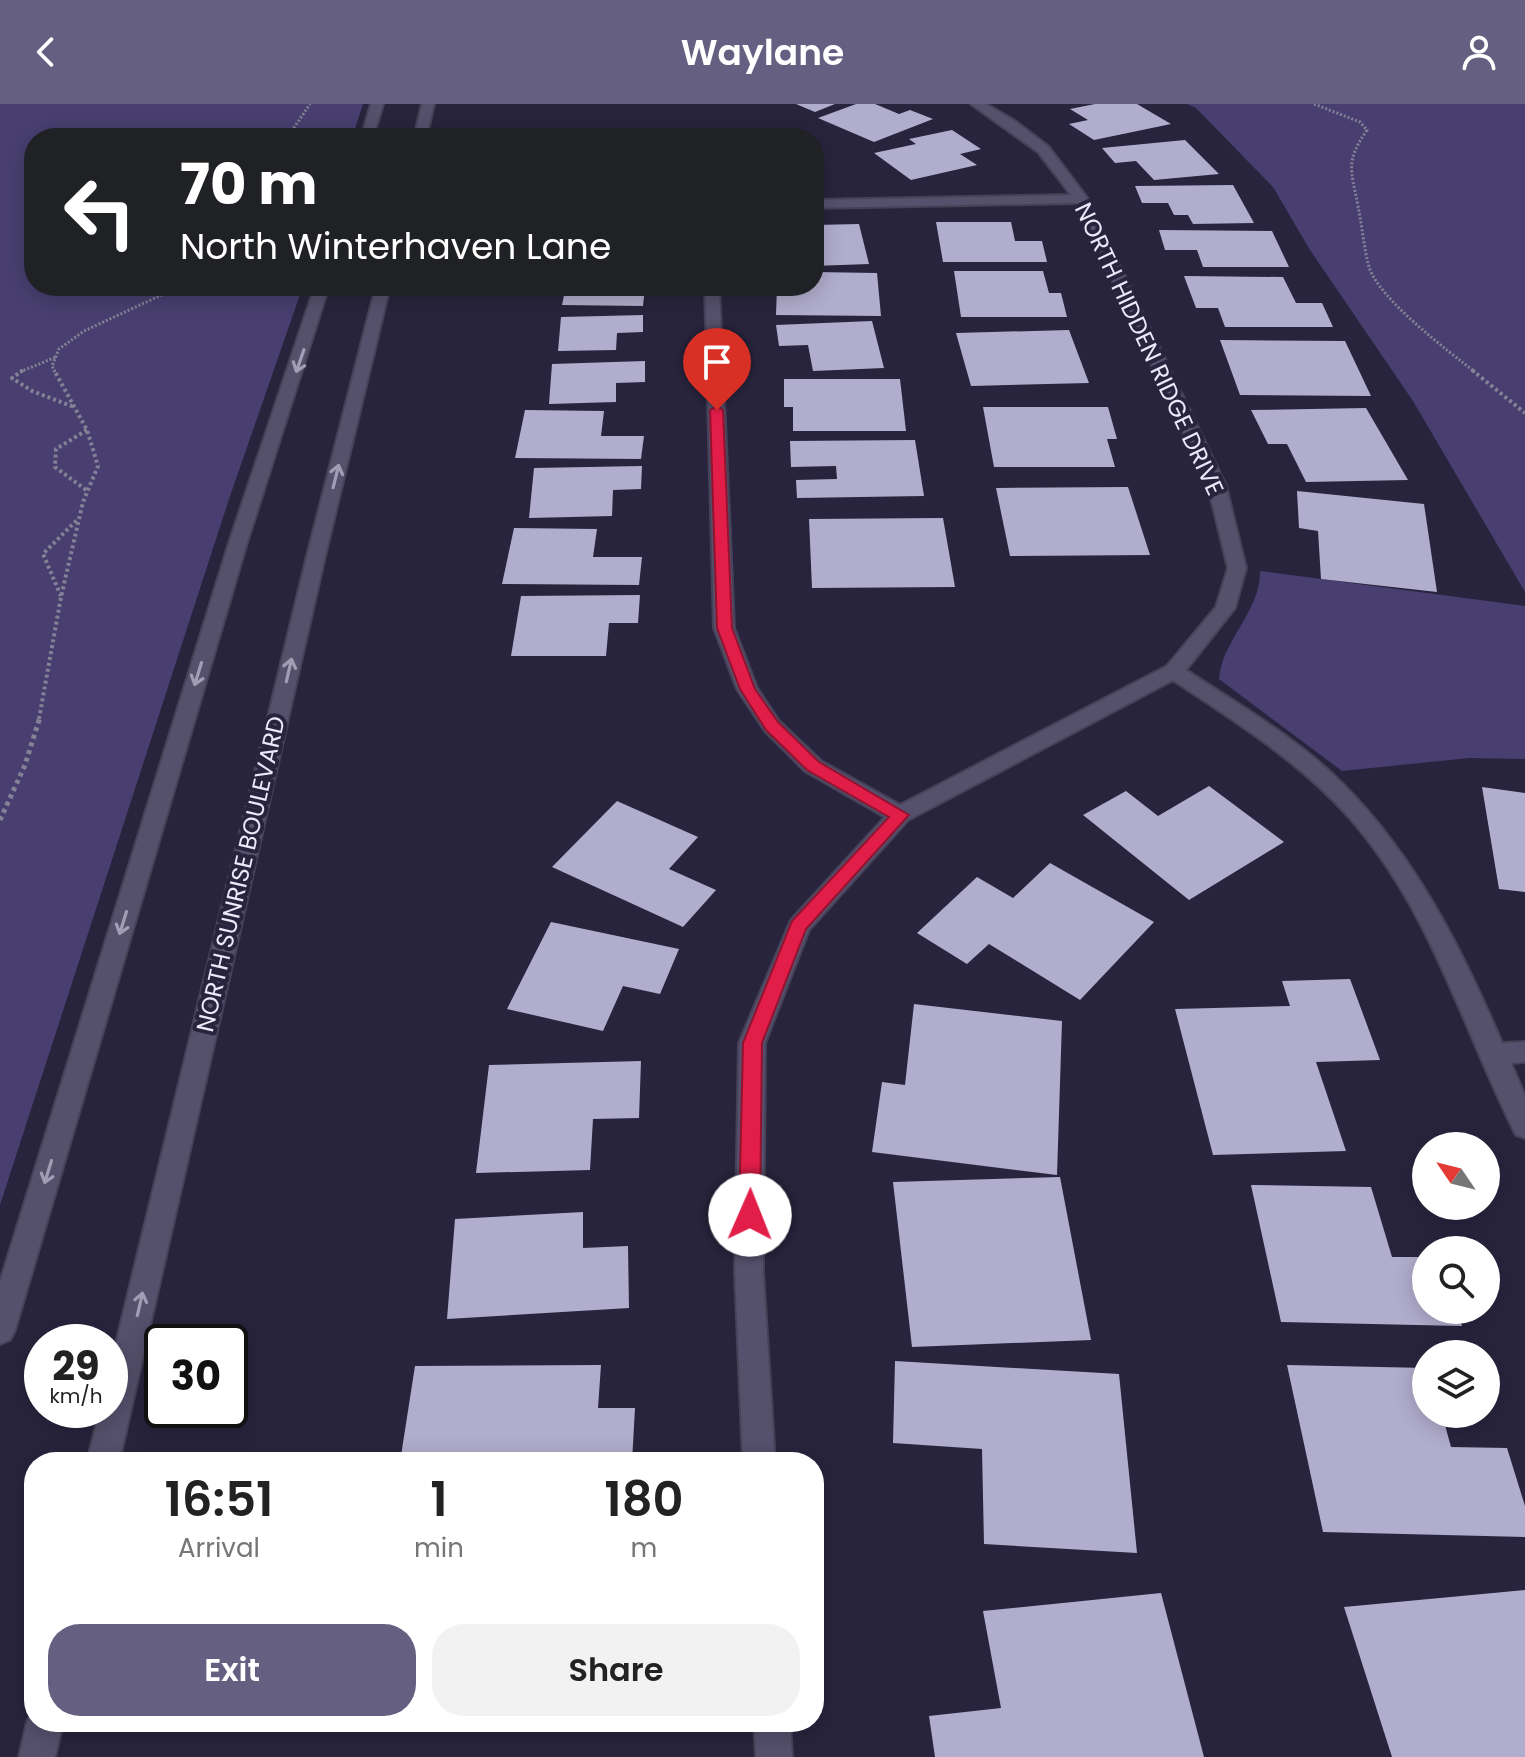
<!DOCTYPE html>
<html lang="en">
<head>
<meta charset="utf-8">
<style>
	body { margin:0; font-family:Poppins,sans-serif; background:#f2f2f2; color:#222; height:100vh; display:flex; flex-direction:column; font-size:30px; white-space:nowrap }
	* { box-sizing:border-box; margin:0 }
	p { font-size:26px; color:#767676 }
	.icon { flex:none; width:44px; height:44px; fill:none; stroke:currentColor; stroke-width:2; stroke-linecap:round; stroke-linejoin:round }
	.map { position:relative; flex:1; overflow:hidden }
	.drawer { position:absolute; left:24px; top:1348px; width:800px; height:280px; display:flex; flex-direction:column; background:#fff; border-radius:32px; box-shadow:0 4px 20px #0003 }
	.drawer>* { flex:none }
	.banner { position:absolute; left:24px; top:24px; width:800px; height:168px; border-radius:32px; box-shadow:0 4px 20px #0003; background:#202124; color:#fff; overflow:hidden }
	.needle { width:52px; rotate:305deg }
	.fabs { position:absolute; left:1412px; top:1028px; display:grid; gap:16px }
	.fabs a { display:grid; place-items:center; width:88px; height:88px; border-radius:50%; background:#fff; box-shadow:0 4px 20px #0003; font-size:40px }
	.speed { position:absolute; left:24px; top:1220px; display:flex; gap:16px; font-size:40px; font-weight:700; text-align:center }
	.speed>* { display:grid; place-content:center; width:104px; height:104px; border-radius:50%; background:#fff; box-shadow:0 4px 20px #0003; line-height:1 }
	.speed small { font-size:20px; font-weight:400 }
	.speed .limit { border:4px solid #111; border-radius:12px; background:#fff; color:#111 }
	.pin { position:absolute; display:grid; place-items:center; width:68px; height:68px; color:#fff; margin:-82px -34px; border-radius:50% 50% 50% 0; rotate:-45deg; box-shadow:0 0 8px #0007 }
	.pin .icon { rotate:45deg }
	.me { position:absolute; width:88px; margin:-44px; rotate:1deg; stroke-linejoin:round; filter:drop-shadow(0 0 6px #0008) }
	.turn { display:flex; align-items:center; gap:28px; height:168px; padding:0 24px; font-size:36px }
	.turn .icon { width:104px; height:104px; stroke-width:2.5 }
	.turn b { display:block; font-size:56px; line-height:68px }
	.eta { display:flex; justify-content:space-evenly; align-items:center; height:136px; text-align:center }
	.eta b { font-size:48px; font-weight:600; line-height:56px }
	.action { display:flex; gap:16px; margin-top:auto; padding:16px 24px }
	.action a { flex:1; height:92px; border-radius:32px; background:#656082; color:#fff; font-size:32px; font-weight:600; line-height:92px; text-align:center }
	.action a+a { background:#f2f2f2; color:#222 }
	header { display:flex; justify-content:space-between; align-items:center; height:104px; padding:0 24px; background:#656082; color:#fff; font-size:36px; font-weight:600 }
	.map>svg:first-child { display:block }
	.green { fill:#483f70 }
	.building { fill:#b1adcd }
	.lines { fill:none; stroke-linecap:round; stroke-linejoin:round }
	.minor-casing { stroke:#454157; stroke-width:4 }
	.path-far2 { stroke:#848196; stroke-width:3; stroke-dasharray:2 2; stroke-linecap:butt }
	.path-far1 { stroke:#848196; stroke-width:4; stroke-dasharray:3 3; stroke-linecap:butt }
	.path { stroke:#848196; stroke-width:5; stroke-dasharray:4 4; stroke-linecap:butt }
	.minor { fill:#55516d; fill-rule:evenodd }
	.oneway { stroke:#a09db4 }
	.route { fill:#e11d48; stroke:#92132f; stroke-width:2 }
	.labels { text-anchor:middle; stroke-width:8; stroke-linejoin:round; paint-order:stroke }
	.street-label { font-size:24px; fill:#ebe9fa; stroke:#28243d }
</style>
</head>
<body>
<header><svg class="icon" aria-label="back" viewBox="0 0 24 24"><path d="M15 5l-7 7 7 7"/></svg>Waylane<svg class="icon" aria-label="person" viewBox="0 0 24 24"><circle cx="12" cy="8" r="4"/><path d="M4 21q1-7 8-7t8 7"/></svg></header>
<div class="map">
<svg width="1525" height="1653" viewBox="0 0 1525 1653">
	<rect width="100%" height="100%" fill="#28243d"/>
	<path class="green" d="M0,0H363L352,34H34V182H303L229,395L0,1101Z
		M1187,0H1525V488L1413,297L1310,146L1273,83L1196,4Z
		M1260,467L1525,502V655L1469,654L1342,667L1219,575C1222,536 1261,507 1260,467Z"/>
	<path class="building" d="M796,0H835L815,8Z
		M856,0H875L899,10L910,6L933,15L874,38L818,14Z
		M1095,0H1137L1171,20L1094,36L1069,20L1088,16L1070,5Z
		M952,26L981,45L960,50L977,61L911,76L874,49L916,40L909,35Z
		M1185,36L1219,70L1154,76L1136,57L1115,59L1102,44Z
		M1233,81L1254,119L1193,120L1188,111H1174L1168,99H1142L1135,82Z
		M936,118H1011L1015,137H1042L1047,158H943Z
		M859,120L869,160L814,162V121Z
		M1159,126L1272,127L1289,163H1203L1197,146H1165Z
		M954,167H1043L1049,189H1061L1067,213H961Z
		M814,168L877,169L881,212L776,211L777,182H814Z
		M1184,172L1283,173L1296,199H1322L1333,223H1225L1218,204H1196Z
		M566,182L645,183L643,202L562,201Z
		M643,211V228L617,229L616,246L558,247L561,213Z
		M872,217L884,264L813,267L808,241L779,242L776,221Z
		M1069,226L1089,279L971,282L956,229Z
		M1220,236L1345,237L1371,292L1240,291Z
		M645,257V278L616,279V298L549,300L552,260Z
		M784,275H900L906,327H793V303H784Z
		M983,303H1108L1117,335H1107L1115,363H994Z
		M1366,304L1408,376L1306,378L1287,340H1268L1251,306Z
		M525,306L604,307L601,332H644L641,355L515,354Z
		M915,336L924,392L797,394L796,376L837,375L836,362L791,363L790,337Z
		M642,362L641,385L613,386L612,412L529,414L534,364Z
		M1128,383L1150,451L1010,452L996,384Z
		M1297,387L1424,400L1437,488L1321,475L1318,427L1299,424Z
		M943,414L955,483L812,484L809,415Z
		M514,424L597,425L593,453H642L639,481L502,480Z
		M640,491L638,519H609L606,552H511L521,492Z
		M1209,682L1284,738L1189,796L1083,711L1126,687L1158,712Z
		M1482,683L1525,689V788L1499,785Z
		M617,697L698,733L669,765L716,786L683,823L552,763Z
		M1050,759L1154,818L1080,896L989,840L967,860L917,829L977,773L1013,794Z
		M551,818L679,845L660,890L623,882L603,927L507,905Z
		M1350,875L1380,956L1316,958L1346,1047L1213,1051L1175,905L1290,902L1282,877Z
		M914,900L1062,917L1057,1071L872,1048L882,978L905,981Z
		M641,957L639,1014L593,1015L590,1066L476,1069L489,961Z
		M1060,1073L1091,1236L912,1243L893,1078Z
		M1251,1081L1371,1083L1392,1153H1426V1206H1457L1462,1222L1281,1218Z
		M583,1108V1144L628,1142L629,1204L447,1215L455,1115Z
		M895,1257L1119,1270L1137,1449L984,1440L982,1345L893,1339Z
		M601,1261L598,1304H635L632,1358H400L415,1262Z
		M1287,1261L1426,1264V1310H1442L1451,1343L1507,1344L1525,1402V1433L1323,1428Z
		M1525,1486V1653H1392L1344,1503Z
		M1161,1489L1204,1653H935L929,1612L1001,1604L983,1507Z
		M391,1618H494V1620L391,1628Z"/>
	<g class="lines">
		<defs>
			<path id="minor" d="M371,0H383L373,34H361Z
				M422,0H434L426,34H414Z
				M971,0H986L1015,17L1048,42L1088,95L1226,382L1246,464L1235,504L1186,566C1233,597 1283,626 1326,664C1408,738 1459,838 1502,939L1525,938V958L1511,959L1525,992V1034L1516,1031C1461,921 1430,803 1346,710C1296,655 1234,617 1173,576L908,716L809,826L765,939L763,1168L775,1358H743L735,1168L739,939L791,816L885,713L805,667L765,627L737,585L714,524L705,182H719L734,524L757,584L779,617L821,657L900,701L1167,562L1216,503L1228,464L1208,382L1076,99L814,104V96L1071,91L1038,48Z
				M315,182H329L246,442L15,1226L10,1236L0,1240V1178L228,442Z
				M376,182H390L326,448L119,1358H87L100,1306H110V1264L308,448Z
				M34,1605V1618H63L55,1653H19L27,1618Z
				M754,1618H790L792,1653H756Z"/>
		</defs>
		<use href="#minor" class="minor-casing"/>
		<path class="path-far2" d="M1314,0L1360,18L1367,26C1345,58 1351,65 1358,102C1362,122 1364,144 1369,163C1379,195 1448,247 1475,268
			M287,34L310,0
			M20,268L56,253
			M55,268L52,262L59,245L84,227L181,182"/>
		<path class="path-far1" d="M23,266L12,274L32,287L74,303
			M1472,266L1525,309
			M86,386L55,363L56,345L87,326
			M61,492L43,450L77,416
			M39,615L61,493L83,398L98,362L87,326L54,266"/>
		<path class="path" d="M0,716L25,661L40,613"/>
		<use href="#minor" class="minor"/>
	</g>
	<defs><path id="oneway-shaft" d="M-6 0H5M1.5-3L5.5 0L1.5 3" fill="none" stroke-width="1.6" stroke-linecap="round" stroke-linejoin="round" transform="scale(2)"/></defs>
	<g class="oneway">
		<use href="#oneway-shaft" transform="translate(300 257) rotate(109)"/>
		<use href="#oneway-shaft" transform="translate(336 372) rotate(-76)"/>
		<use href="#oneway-shaft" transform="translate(289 566) rotate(-77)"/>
		<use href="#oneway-shaft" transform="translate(198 570) rotate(107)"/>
		<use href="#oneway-shaft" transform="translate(123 819) rotate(107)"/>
		<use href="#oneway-shaft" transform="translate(48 1068) rotate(107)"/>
		<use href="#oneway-shaft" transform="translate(140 1200) rotate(-77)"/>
	</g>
	<path class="route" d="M717,302L723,306L732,524L755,585L778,618L819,658L909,711L806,825L762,939L760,1111L757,1117L750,1120L742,1117L739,1111L743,939L792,817L889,713L807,666L766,626L740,585L717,524L710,306Z"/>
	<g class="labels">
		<g class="street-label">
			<text transform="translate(1149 245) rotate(65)" y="8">NORTH HIDDEN RIDGE DRIVE</text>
			<text transform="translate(241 770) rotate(-77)" y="8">NORTH SUNRISE BOULEVARD</text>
		</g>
	</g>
</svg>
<div class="fabs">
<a><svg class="needle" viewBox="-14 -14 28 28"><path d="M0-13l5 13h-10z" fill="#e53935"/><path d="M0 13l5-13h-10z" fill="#767676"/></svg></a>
<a><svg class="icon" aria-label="search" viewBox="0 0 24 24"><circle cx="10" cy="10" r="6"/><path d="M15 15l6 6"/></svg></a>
<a><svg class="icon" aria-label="layers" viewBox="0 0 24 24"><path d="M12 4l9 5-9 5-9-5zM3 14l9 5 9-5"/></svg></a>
</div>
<div class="speed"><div>29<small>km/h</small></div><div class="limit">30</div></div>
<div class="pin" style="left:717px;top:306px;background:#d93025"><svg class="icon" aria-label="arrive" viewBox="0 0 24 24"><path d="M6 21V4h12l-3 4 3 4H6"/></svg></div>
<svg class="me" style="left:750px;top:1111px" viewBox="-20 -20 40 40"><circle r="19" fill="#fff"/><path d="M0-13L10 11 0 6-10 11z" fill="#e11d48"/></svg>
<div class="banner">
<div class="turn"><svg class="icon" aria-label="left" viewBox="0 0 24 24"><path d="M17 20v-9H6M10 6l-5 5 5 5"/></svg><div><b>70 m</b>North Winterhaven Lane</div></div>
</div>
<section class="drawer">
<div class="eta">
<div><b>16:51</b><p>Arrival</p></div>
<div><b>1</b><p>min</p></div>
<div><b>180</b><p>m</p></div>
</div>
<div class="action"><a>Exit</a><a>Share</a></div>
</section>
</div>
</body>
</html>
